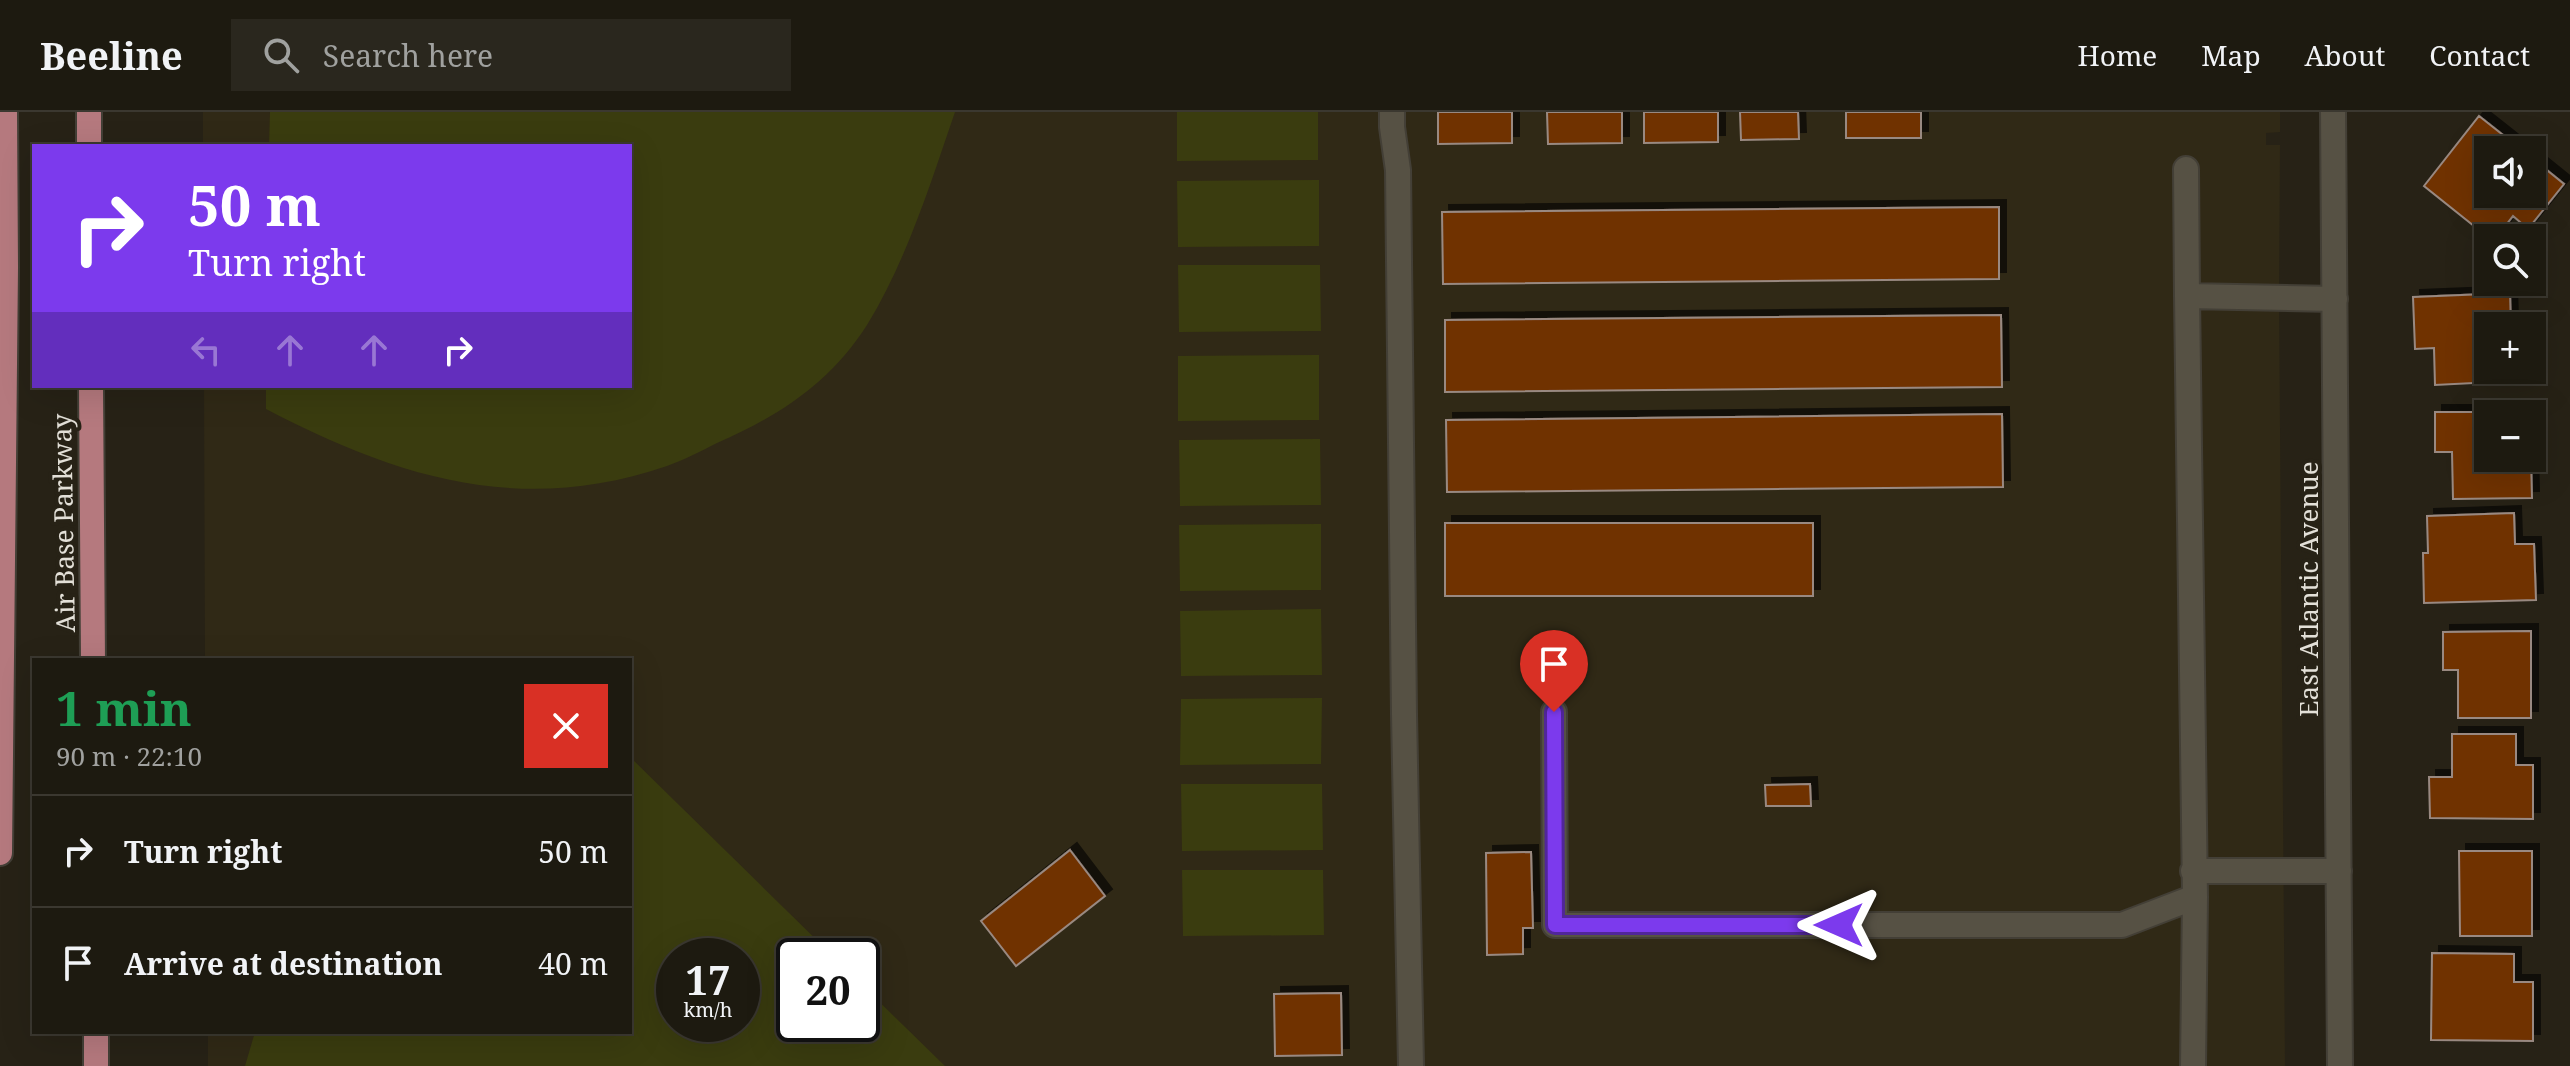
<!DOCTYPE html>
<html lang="en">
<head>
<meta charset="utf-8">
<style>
	body { margin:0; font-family:"Noto Serif",serif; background:#2a271e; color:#f1f3f6; height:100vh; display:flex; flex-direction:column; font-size:30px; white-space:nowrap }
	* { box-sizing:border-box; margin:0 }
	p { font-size:26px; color:#a0a19f }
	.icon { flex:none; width:44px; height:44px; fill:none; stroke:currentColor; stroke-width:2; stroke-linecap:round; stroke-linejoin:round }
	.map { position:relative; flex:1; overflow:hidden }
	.panel { position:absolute; left:32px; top:546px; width:600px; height:376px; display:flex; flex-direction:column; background:#1d1a10; border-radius:0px; box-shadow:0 8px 32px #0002,0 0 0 2px #3b3830 }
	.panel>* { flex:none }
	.top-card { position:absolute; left:32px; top:32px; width:600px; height:244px; border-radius:0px; box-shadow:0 8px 32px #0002,0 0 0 2px #3b3830; background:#7c3aed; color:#fff; overflow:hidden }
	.fabs { position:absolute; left:2474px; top:24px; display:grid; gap:16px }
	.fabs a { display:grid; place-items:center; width:72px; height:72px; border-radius:0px; background:#1d1a10; box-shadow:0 8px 32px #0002,0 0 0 2px #3b3830; font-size:40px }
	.speed { position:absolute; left:656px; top:826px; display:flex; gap:16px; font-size:40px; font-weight:700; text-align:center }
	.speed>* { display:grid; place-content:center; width:104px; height:104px; border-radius:50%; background:#1d1a10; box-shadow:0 8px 32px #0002,0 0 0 2px #3b3830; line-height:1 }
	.speed small { font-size:20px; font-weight:400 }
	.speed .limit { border:4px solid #111; border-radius:12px; background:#fff; color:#111 }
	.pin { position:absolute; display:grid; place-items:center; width:68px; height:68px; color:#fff; margin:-82px -34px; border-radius:50% 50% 50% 0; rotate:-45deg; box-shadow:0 0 8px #0007 }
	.pin .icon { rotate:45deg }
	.me { position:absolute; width:88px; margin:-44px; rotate:270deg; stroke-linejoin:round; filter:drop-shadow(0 0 6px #0008) }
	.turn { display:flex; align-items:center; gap:28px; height:168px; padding:0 24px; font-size:36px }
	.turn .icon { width:104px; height:104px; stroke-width:2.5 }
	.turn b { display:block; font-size:56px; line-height:68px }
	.lanes { display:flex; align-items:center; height:76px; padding:0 24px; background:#0003; justify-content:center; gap:40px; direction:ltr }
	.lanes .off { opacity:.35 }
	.round { display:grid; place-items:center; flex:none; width:84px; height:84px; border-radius:0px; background:#2a271e }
	.overview { display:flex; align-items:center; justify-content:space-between; height:136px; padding:0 24px }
	h1 { font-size:48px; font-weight:700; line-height:60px; color:#1e9e55 }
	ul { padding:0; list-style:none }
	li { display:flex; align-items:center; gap:24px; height:112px; padding:0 24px; border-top:2px solid #3b3830 }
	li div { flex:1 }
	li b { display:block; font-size:30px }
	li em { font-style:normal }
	header { display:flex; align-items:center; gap:48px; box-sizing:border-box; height:112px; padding:0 40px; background:#1d1a10; border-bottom:2px solid #3b3830 }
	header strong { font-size:38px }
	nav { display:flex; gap:44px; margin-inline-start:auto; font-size:28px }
	.search { width:560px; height:72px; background:#2a271e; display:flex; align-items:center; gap:20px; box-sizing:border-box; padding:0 28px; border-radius:0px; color:#a0a19f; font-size:30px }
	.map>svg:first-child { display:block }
	.built { fill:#302916; fill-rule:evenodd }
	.green { fill:#3a3c0f; fill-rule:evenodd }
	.building { fill:#703203; stroke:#998981; stroke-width:2; filter:url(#shadow) }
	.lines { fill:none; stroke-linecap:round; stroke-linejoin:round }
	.minor-casing { stroke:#433f36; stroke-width:28 }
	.major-casing { stroke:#433f36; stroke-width:28 }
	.minor { stroke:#565144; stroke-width:24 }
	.major { stroke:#b5797e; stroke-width:24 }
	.route-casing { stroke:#51269a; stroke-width:20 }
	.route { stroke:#7c3aed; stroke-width:14 }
	.labels { text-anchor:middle; stroke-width:8; stroke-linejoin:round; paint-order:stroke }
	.street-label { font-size:26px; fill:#e3e0d8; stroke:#272216 }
</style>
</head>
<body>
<header>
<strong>Beeline</strong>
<div class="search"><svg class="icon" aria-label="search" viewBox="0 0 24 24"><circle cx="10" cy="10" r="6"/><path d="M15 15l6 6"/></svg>Search here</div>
<nav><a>Home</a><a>Map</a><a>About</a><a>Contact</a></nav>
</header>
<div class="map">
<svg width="2570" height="954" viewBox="0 0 2570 954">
	<defs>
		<filter id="shadow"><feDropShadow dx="7" dy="-7" stdDeviation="0" flood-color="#0009"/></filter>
	</defs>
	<rect width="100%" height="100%" fill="#272216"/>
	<path class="built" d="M203,0H2280V20L2266,21V33H2280L2279,187L2285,954H208V920H630V548H205L204,274H630V34H203ZM674,844H742V912H674ZM794,844H862V912H794Z"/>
	<path class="green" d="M270,0H955C931,70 906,150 867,213C830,271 779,304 717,331C701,339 684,348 667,354C521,404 398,366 266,297V274H630V34H269Z
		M1177,0H1318V48L1177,49Z
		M1319,68V134L1178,135L1177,69Z
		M1178,153H1320L1321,219L1179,220Z
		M1319,243V308L1178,309V244Z
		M1320,327L1321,393L1180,394L1179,328Z
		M1321,412V478L1180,479L1179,413Z
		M1321,497L1322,563L1181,564L1180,499Z
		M1322,586L1321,652L1180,653L1181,587Z
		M630,645L833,844H794V912H862V873L945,954H245L255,920H630ZM742,844V912H674V844Z
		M1181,672H1322L1323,738L1182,739Z
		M1182,758H1323L1324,823L1183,824Z"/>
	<path class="building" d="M1438,0H1512V31L1438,32Z
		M1547,0H1622V31L1548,32Z
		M1644,0H1718V30L1644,31Z
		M1740,0H1798L1799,27L1741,28Z
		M1846,0H1921V26H1846Z
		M2479,4L2522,38H2488V82H2532V46L2564,72L2528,117L2513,104L2496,126H2489L2424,74Z
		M1999,95V167L1443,172L1442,100Z
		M2510,181L2511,214H2488V258H2532V236L2533,268L2435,273L2434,236L2415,237L2413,185Z
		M2001,203L2002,275L1445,280V208Z
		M2435,300H2531V302H2488V346H2531L2532,386L2453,387L2452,340H2435Z
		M2002,302L2003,375L1447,380L1446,308Z
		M2514,401L2515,432H2534L2536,488L2424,491L2423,441H2428L2427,404Z
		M1445,411H1813V484H1445Z
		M2531,519V606H2458V558H2443V520Z
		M2452,622H2516V653H2533V707L2430,706L2429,665H2452Z
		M1810,672L1811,694H1766L1765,673Z
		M1070,738L1105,784L1016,854L981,809Z
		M2459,739H2532V824H2460Z
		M1531,740L1533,816H1523V842L1487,843L1486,741Z
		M2432,841L2514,842V870H2533V929L2431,928Z
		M1341,881L1342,943L1275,944L1274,882Z"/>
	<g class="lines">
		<defs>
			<path id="minor" d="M1392,0V15L1398,58L1404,602L1411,954
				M2333,0L2340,954
				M2186,57L2187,184
				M1554,600L1555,813H2122L2195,785
				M2193,759H2339
				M2193,954L2195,785L2187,184L2335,187"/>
			<path id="major" d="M89,0V34
				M91,274L93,548
				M0,741L6,155L5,0
				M96,920V954"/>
		</defs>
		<use href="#minor" class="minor-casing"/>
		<use href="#major" class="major-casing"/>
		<use href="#minor" class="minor"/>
		<use href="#major" class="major"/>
	</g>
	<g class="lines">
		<defs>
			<path id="route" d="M1554,600L1555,813H1839"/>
		</defs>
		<use href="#route" class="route-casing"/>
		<use href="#route" class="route"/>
	</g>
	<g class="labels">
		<g class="street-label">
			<text transform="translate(64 411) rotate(-91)" y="9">Air Base Parkway</text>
			<text transform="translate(2309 477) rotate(-90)" y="9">East Atlantic Avenue</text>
		</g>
	</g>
</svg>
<div class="fabs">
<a><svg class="icon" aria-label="sound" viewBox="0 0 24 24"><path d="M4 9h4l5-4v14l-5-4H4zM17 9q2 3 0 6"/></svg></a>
<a><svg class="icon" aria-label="search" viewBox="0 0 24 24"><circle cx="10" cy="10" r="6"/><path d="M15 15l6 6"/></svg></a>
<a>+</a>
<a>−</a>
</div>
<div class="speed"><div>17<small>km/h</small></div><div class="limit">20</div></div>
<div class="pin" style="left:1554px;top:600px;background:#d93025"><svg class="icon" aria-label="arrive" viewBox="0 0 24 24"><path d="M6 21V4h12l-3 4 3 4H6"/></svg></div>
<svg class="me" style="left:1839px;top:813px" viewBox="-20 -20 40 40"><path d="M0-17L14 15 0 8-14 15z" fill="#7c3aed" stroke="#fff" stroke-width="4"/></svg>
<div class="top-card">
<div class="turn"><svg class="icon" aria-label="right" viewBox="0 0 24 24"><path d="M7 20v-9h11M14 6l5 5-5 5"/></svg><div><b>50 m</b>Turn right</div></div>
<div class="lanes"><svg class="icon off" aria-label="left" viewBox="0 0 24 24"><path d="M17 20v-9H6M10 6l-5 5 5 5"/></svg><svg class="icon off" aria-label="ahead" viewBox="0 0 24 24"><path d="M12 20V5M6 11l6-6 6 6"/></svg><svg class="icon off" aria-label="ahead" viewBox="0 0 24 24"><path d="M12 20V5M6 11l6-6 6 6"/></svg><svg class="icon" aria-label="right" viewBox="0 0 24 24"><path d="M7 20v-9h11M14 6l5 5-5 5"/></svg></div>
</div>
<section class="panel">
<div class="overview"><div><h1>1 min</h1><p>90 m · 22:10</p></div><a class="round" style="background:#d93025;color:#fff"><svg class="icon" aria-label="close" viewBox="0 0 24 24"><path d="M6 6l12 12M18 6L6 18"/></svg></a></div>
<ul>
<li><svg class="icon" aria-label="right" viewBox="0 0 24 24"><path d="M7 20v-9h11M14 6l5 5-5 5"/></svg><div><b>Turn right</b></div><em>50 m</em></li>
<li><svg class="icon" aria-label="arrive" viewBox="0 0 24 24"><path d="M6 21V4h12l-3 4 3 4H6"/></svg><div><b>Arrive at destination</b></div><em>40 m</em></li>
</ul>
</section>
</div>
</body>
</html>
